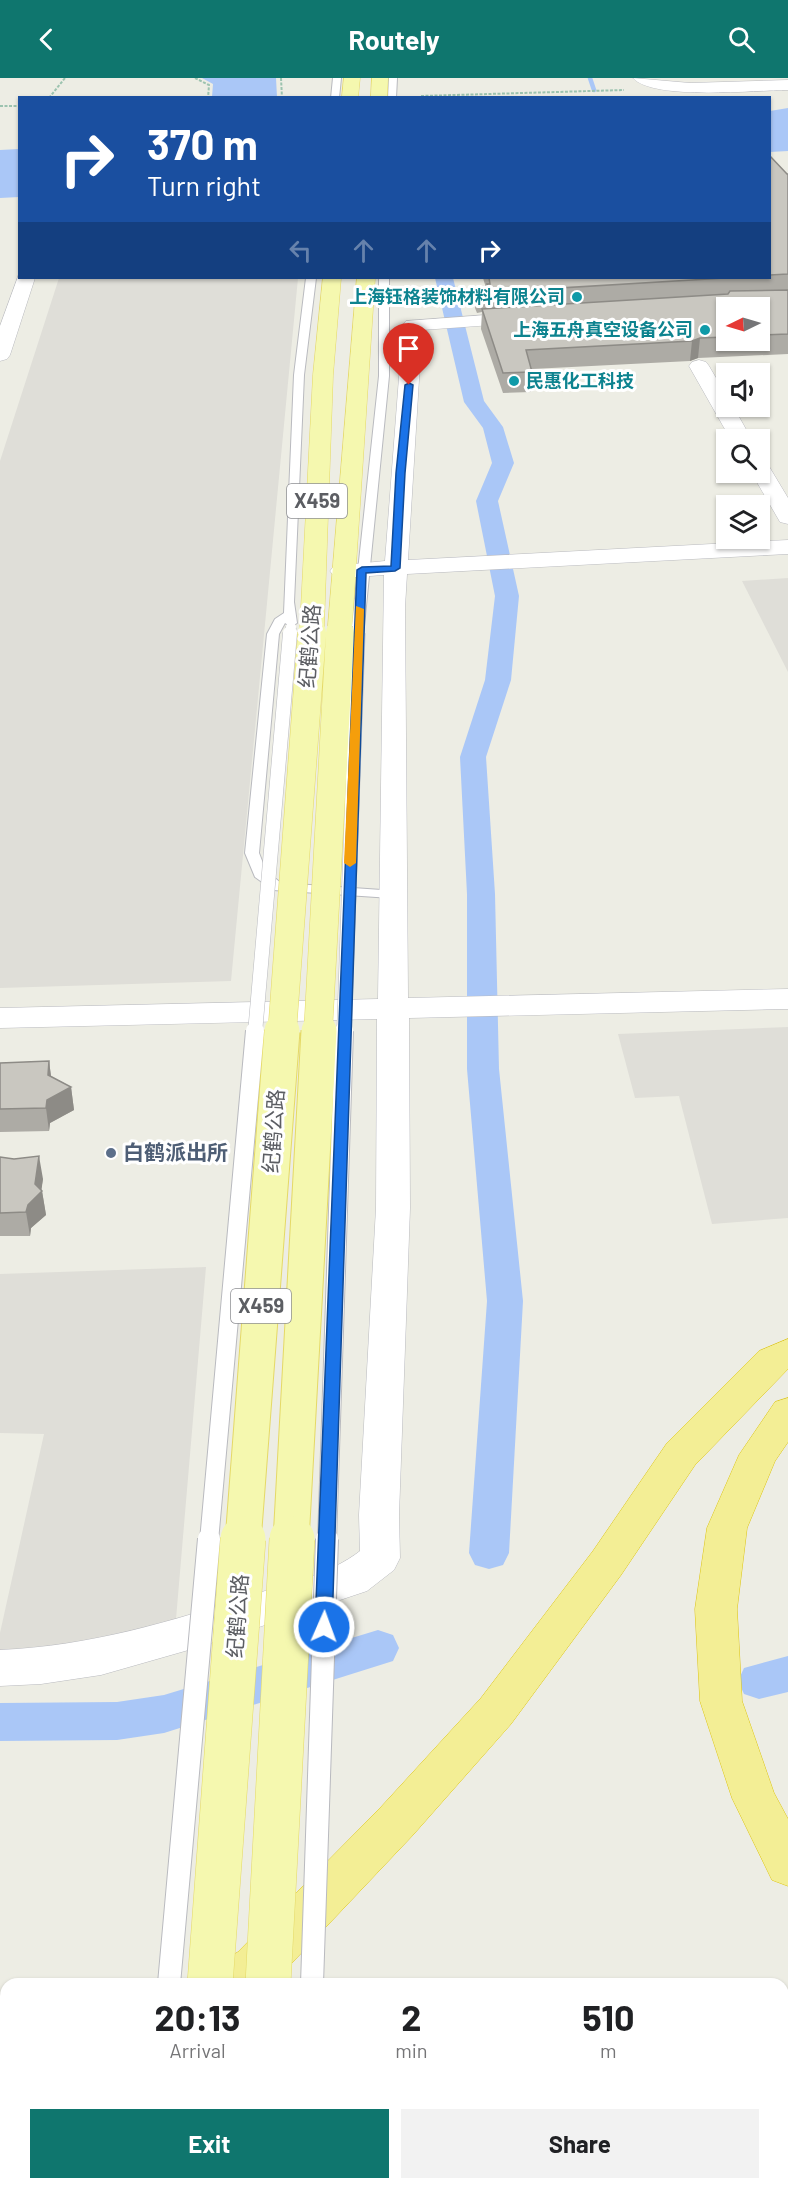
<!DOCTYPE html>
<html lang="en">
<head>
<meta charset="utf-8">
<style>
	body { margin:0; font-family:Barlow,"Noto Sans SC",sans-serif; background:#f2f2f2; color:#202124; height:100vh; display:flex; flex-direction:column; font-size:22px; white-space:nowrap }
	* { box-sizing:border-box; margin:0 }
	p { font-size:20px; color:#757577 }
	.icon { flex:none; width:33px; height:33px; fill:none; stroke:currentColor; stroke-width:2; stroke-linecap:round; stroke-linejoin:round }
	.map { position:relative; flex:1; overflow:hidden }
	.panel { position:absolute; left:0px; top:1900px; width:789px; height:212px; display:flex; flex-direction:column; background:#fff; border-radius:18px 18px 0 0; box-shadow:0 2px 4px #0004 }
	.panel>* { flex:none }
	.hud { position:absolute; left:18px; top:18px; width:753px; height:183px; border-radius:0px; box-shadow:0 2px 4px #0004; background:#1a4fa0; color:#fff; overflow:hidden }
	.needle { width:39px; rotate:265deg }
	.fabs { position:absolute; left:716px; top:219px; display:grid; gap:12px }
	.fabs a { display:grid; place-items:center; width:54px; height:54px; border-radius:0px; background:#fff; box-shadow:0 2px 4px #0004; font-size:30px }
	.pin { position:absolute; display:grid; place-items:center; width:51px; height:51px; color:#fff; margin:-62px -26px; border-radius:50% 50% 50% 0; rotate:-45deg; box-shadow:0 0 6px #0007 }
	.pin .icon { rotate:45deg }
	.me { position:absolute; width:66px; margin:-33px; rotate:2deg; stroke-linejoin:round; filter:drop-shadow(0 0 4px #0008) }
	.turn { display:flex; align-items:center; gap:21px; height:126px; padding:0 30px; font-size:27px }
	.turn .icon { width:78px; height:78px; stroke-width:2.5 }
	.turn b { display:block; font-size:42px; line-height:51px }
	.lanes { display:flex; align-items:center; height:57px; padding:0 30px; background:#0003; justify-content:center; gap:30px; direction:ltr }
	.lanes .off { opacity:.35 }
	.eta { display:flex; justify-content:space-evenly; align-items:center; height:102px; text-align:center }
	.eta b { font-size:36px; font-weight:700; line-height:42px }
	.action { display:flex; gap:12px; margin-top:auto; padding:12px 30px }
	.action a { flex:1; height:69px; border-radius:0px; background:#0f766e; color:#fff; font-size:24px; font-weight:700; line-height:69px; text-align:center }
	.action a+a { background:#f2f2f2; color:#202124 }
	header { display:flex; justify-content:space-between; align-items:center; height:78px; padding:0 30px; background:#0f766e; color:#fff; font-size:27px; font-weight:700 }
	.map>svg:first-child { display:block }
	.industrial { fill:#dfded8 }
	.water { fill:#aac7f7 }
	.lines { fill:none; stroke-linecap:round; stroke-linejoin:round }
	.stream { stroke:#aac7f7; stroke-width:4.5 }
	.canal { fill:#aac7f7; fill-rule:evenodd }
	.service-casing { stroke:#b9babf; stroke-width:2 }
	.minor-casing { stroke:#b9babf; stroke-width:1 }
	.primary-casing { stroke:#e5d966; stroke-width:1 }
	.motorway-casing { stroke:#ddc514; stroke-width:1 }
	.path { stroke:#9cc3af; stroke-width:2; stroke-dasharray:3 1.5; stroke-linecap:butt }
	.service { fill:#fff; fill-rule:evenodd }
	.minor { fill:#fff; fill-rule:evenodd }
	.primary { fill:#f5f8af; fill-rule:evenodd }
	.motorway { fill:#f3ee95; fill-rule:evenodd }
	.service-bridge-far3-casing { stroke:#b9babf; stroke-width:11; stroke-linecap:butt }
	.service-bridge-far2-casing { stroke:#b9babf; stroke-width:15; stroke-linecap:butt }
	.service-bridge-far1-casing { stroke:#b9babf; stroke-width:20; stroke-linecap:butt }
	.service-bridge-casing { stroke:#b9babf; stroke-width:24; stroke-linecap:butt }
	.primary-bridge-far3-casing { stroke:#e5d966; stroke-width:22; stroke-linecap:butt }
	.primary-bridge-far2-casing { stroke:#e5d966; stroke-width:29; stroke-linecap:butt }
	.primary-bridge-far1-casing { stroke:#e5d966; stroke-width:37; stroke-linecap:butt }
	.primary-bridge-casing { stroke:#e5d966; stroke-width:46; stroke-linecap:butt }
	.service-bridge-far3 { stroke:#fff; stroke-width:10 }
	.service-bridge-far2 { stroke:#fff; stroke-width:14 }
	.service-bridge-far1 { stroke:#fff; stroke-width:18 }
	.service-bridge { stroke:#fff; stroke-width:22 }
	.primary-bridge-far3 { stroke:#f5f8af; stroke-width:22 }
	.primary-bridge-far2 { stroke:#f5f8af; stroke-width:28 }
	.primary-bridge-far1 { stroke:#f5f8af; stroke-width:35 }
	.primary-bridge { stroke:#f5f8af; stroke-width:45 }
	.wall { fill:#adaba5; fill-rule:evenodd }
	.shaded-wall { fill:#8d8b86 }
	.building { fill:#c9c7c0; stroke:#8d8b86; stroke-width:1.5 }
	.route { fill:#1a73e8; stroke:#114b97; stroke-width:1.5 }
	.slow { fill:#f59e0b }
	.culture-dot { fill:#0f9aa8; stroke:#fff; stroke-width:2 }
	.service-dot { fill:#5c6f8a; stroke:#fff; stroke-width:2 }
	.labels { text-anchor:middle; stroke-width:6; stroke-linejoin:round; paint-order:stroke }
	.far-culture-label { font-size:18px; font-weight:bold; fill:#0d838f; stroke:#fff; text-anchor:end }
	.shield { fill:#fff; stroke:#8d8e92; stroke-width:1.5 }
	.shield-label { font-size:20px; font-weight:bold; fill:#5c5e63 }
	.street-label { font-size:21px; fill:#5c5e63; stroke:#fff }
	.service-label { font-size:21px; font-weight:bold; fill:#4e5e75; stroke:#fff; text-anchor:start }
</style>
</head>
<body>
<header><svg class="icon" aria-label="back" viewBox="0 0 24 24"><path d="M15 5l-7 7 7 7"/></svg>Routely<svg class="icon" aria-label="search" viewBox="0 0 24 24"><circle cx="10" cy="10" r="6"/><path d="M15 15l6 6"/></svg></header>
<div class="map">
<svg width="788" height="2111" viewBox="0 0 788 2111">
	<rect width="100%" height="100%" fill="#edede4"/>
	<path class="industrial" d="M59,200H298L231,903L0,910V383Z
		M788,500V594L742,503Z
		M788,949V1140L712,1146L679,1018L635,1020L618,956Z
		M206,1189L176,1541L106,1565L0,1573V1555L44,1356L0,1355V1196Z"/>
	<path class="water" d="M202,0H276L277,19H212L213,6Z
		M788,30V73L770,74V33Z
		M19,71V119L0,120V72Z"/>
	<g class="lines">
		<path class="stream" d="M590,0L594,12"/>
		<path class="canal" d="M435,200H453L484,323L503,349L514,385L498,423L519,518L511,602L486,679L495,816L499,991L523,1223L509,1475L503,1487L489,1491L475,1487L469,1475L487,1223L467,991V816L460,679L485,602L495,518L476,423L492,385L483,350L464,324Z
			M378,1552L393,1557L399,1570L393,1583L164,1655L117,1662L0,1663V1625L117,1624L164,1617Z
			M788,1578V1614L759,1621L744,1616L738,1603L744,1590Z"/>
		<defs>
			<path id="service" d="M333,0H341L339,20H331Z
				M389,0H397L396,20H388Z
				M306,200H316L304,297L294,524L297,545L291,549L285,545L279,556L259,775L266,793L281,805L396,813L398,816L391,820L273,812L255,799L245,775L267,556L275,541L284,535L294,297Z
				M379,200H389V298L364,548L358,552L352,548L379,298Z
				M138,2106H164V2111H138Z
				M292,2106H318V2111H292Z"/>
			<path id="minor" d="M633,0L690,5L788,2V12C757,12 653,23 633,0Z
				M19,196L20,200H35L10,277L7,281L0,283V248Z
				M526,234L536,240L533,244L422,252L408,482L788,462V476L407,496L405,529L408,920L788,911V931L409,940L410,1130L399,1437L400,1480L394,1492L367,1513L199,1569L101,1597L41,1606L0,1608V1572C91,1568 173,1543 259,1515C295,1503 330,1496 360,1473L359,1437L376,1130L377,941L0,950V930L378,921L384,497L342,500L334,498L330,493L334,488L385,483L403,247L406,243Z
				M699,282L706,284L709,288L726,317V328H733L752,362H731L689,288L692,284Z
				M759,383L767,385L788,420V446L780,444L751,394H759Z"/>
			<path id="primary" d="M344,0H360L358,20H342Z
				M372,0H388L387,20H371Z
				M323,200H341L333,297L324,549L321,554L312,556L303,554L300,549L313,297Z
				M357,200H375L352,548L349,553L340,555L331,553L328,548Z
				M170,2106H220L219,2111H169Z
				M233,2106H283V2111H233Z"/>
			<path id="motorway" d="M788,1261V1291L695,1387L621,1497L511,1646L413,1757L272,1906H202L209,1890L238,1874L381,1729L481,1620L593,1473L667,1365L759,1273Z
				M788,1320V1364L775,1383L747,1450L737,1531L742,1623L774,1715L788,1741V1808L772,1802L732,1720L700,1623L695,1531L707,1450L739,1377L775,1324Z
				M6,2006V2056L0,2058V2008Z"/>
		</defs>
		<use href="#service" class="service-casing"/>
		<use href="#minor" class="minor-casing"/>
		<use href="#primary" class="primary-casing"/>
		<use href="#motorway" class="motorway-casing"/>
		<path class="path" d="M195,0L209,7L208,20
			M281,0L282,20
			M421,18L624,12
			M49,20L65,0
			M0,28H20"/>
		<use href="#service" class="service"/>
		<use href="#minor" class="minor"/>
		<use href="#primary" class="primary"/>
		<use href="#motorway" class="motorway"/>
		<defs>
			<path id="service-bridge-far3" d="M290,557L291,549
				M358,557V548"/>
			<path id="service-bridge-far2" d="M255,955L290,555
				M344,955L358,555"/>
			<path id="service-bridge-far1" d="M209,1463L255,953
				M327,1463L344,953"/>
			<path id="service-bridge" d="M169,1906L209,1461
				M312,1906L327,1461"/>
			<path id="primary-bridge-far3" d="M311,557L312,549
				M340,557V548"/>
			<path id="primary-bridge-far2" d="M282,955L312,555
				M318,955L340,555"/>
			<path id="primary-bridge-far1" d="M243,1463L282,953
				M291,1463L319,953"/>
			<path id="primary-bridge" d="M210,1906L243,1461
				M268,1906L292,1461"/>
		</defs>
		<use href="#service-bridge-far3" class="service-bridge-far3-casing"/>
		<use href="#service-bridge-far2" class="service-bridge-far2-casing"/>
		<use href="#service-bridge-far1" class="service-bridge-far1-casing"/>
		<use href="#service-bridge" class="service-bridge-casing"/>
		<use href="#primary-bridge-far3" class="primary-bridge-far3-casing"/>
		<use href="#primary-bridge-far2" class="primary-bridge-far2-casing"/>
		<use href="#primary-bridge-far1" class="primary-bridge-far1-casing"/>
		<use href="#primary-bridge" class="primary-bridge-casing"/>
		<use href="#service-bridge-far3" class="service-bridge-far3"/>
		<use href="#service-bridge-far2" class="service-bridge-far2"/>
		<use href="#service-bridge-far1" class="service-bridge-far1"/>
		<use href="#service-bridge" class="service-bridge"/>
		<use href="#primary-bridge-far3" class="primary-bridge-far3"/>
		<use href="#primary-bridge-far2" class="primary-bridge-far2"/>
		<use href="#primary-bridge-far1" class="primary-bridge-far1"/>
		<use href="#primary-bridge" class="primary-bridge"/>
	</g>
	<path class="wall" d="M770,78L787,96H788V276L698,280L690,283L532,291L531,314L503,315L481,251L482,234L477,235L475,230L476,210H486L483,200H770ZM726,230H759V262H726Z
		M49,983L51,998L71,1009L74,1032L50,1045L49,1053L0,1054V985Z
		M0,1079L43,1101L41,1112L42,1113L46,1137L31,1150L30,1158H0Z"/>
	<path class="shaded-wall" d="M700,260L698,280L690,283L692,263Z
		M49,983L52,1006L71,1009L74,1032L50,1045L49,1053L46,1030Z
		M39,1078L43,1101L41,1115L42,1113L46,1137L31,1150L30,1158L26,1134L28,1127L35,1106Z"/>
	<path class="building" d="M770,78L787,96H788V196L770,197Z
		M489,200H725L477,215L476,210H488L487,206H490Z
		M788,212V256L759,257V230H726V259L700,260L692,263L526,272L532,294L503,295L482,231L728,216L730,213Z
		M49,983L48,997L71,1009L47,1022L46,1030L0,1031V985Z
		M39,1078L35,1106L42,1113L28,1127L26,1134L0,1135V1079L14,1081Z"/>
	<path class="route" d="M409,305L413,307L405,395L400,490L395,493L366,495L332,1549L330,1554L324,1556L318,1554L315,1549L357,492L362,489L391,488L396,395L405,307Z"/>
	<path class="slow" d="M356,528L364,531L356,785L350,789L344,785Z"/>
	<g class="culture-dot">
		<circle cx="577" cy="219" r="6"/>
		<circle cx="705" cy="252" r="6"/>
		<circle cx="514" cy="303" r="6"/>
	</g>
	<circle class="service-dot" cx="111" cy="1075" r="6"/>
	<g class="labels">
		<g class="far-culture-label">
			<text x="565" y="225">上海钰格装饰材料有限公司</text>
			<text x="693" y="258">上海五舟真空设备公司</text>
			<text x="526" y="309" text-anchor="start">民惠化工科技</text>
		</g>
		<g class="shield">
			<rect x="287" y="406" width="60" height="34" rx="4.5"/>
			<rect x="231" y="1211" width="60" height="34" rx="4.5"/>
		</g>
		<g class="shield-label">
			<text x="317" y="430">X459</text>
			<text x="261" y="1235">X459</text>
		</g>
		<g class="street-label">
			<text transform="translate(310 568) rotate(-86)" y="7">纪鹤公路</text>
			<text transform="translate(274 1053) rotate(-86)" y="7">纪鹤公路</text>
			<text transform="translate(238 1538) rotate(-86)" y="7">纪鹤公路</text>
		</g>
		<g class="service-label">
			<text x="123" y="1082">白鹤派出所</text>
		</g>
	</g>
</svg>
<div class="fabs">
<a><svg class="needle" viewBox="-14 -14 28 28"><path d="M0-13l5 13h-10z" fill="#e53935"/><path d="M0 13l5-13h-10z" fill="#757577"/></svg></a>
<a><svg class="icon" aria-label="sound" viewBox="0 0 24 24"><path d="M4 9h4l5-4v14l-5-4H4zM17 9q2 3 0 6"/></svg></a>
<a><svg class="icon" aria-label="search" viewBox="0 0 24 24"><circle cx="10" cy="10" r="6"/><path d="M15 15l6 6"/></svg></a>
<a><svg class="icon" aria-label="layers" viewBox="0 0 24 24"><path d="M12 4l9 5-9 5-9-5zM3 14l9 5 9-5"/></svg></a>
</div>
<div class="pin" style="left:409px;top:307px;background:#d93025"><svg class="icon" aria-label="arrive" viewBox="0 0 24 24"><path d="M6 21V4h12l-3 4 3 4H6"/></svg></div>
<svg class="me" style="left:324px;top:1549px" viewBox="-20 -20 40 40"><circle r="17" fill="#1a73e8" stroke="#fff" stroke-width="3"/><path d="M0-11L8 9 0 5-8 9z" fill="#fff"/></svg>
<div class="hud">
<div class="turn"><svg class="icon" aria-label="right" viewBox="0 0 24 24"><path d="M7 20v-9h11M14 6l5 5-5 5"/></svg><div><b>370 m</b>Turn right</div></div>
<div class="lanes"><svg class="icon off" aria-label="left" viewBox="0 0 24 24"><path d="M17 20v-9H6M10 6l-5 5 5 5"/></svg><svg class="icon off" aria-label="ahead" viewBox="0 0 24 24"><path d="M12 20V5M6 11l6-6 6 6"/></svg><svg class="icon off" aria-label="ahead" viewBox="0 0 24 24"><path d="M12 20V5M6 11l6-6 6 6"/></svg><svg class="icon" aria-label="right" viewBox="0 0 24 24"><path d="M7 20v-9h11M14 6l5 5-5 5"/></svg></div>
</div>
<section class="panel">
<div class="eta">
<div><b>20:13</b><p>Arrival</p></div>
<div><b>2</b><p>min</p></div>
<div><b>510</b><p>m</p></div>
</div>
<div class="action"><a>Exit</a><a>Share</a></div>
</section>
</div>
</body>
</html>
